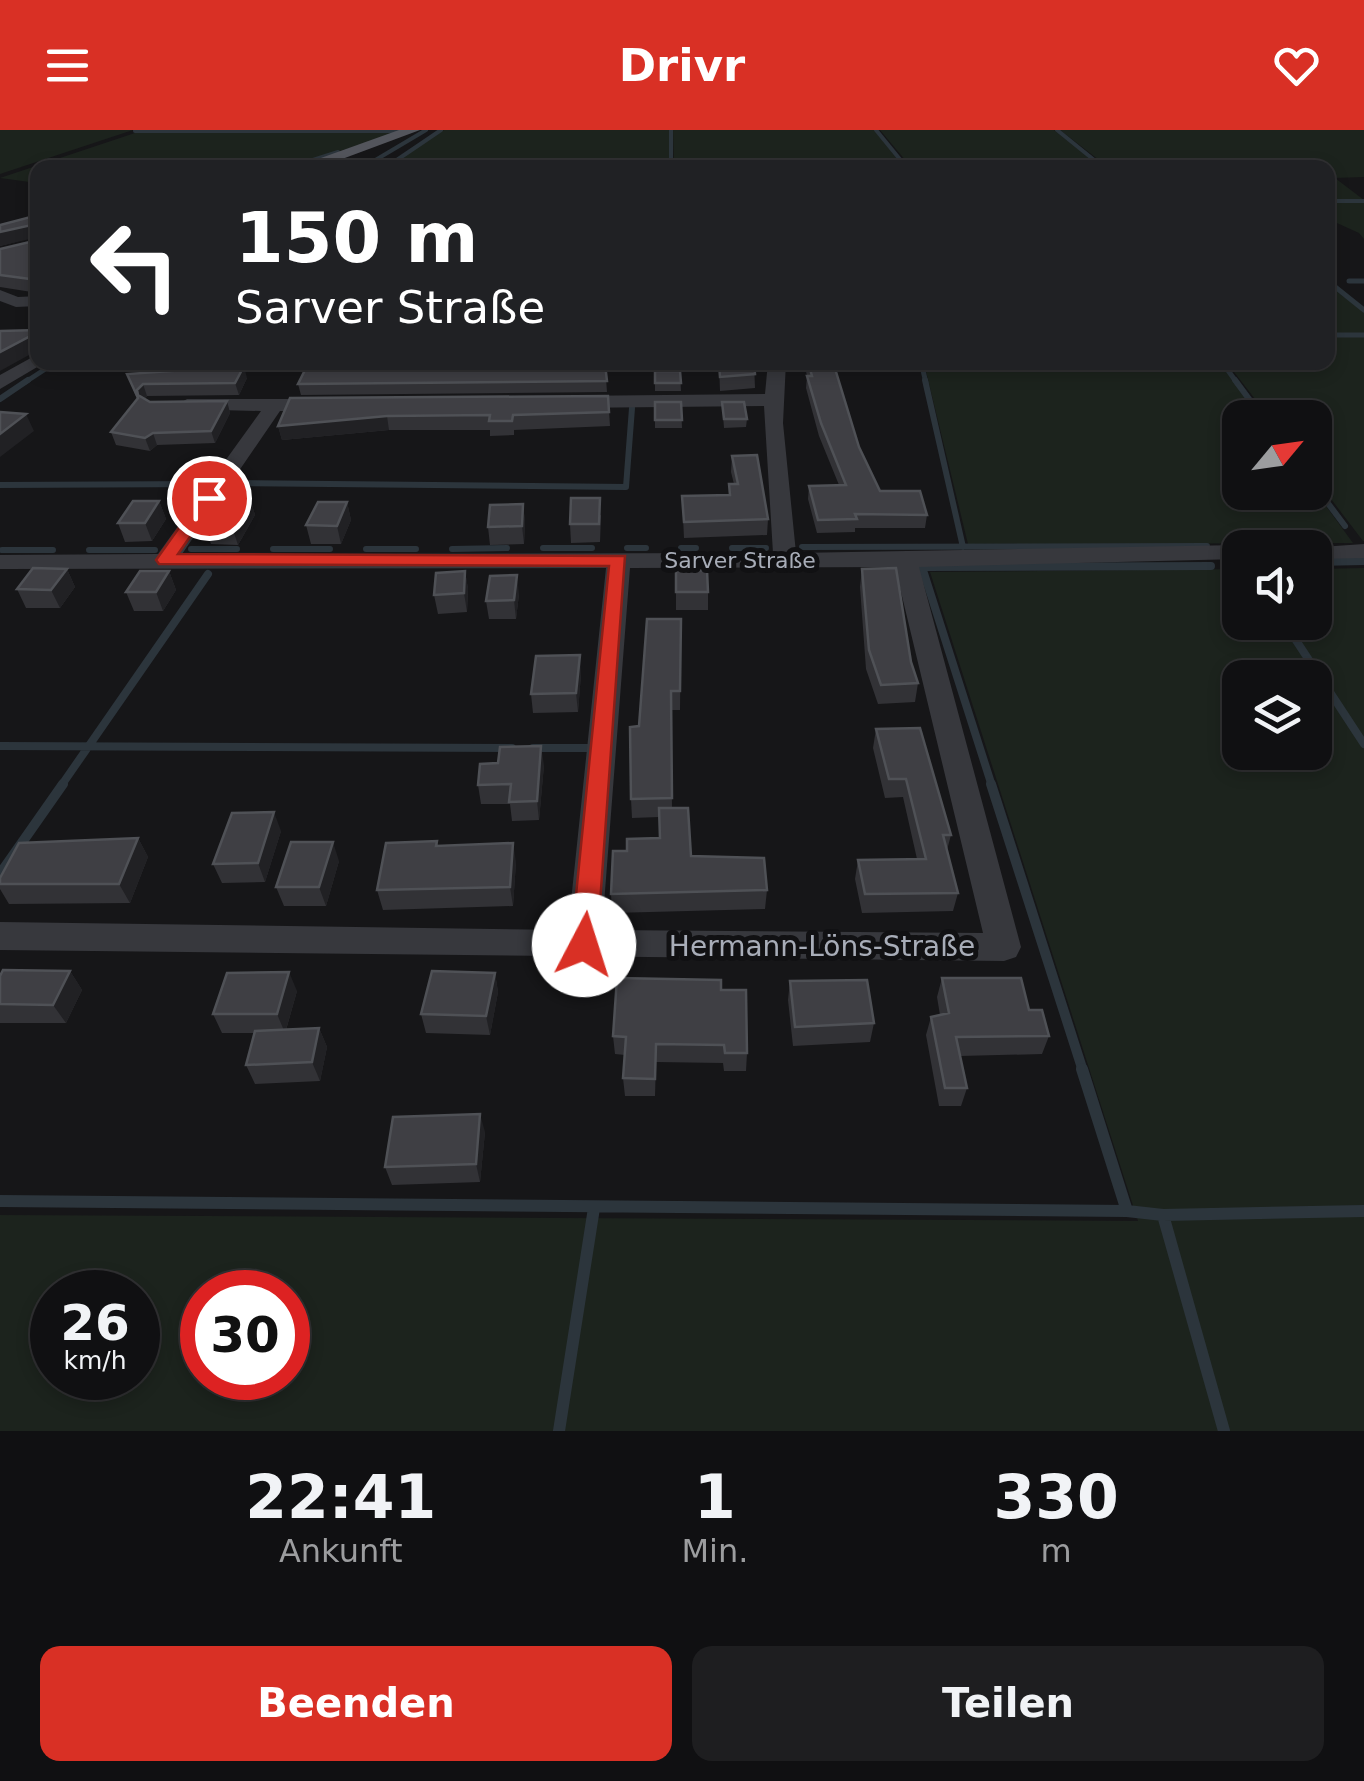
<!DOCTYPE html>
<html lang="de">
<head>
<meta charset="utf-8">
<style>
	body { margin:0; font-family:"DejaVu Sans",sans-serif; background:#1e1e20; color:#f1f3f6; height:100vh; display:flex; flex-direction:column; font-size:38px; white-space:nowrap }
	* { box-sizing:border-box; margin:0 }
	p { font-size:32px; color:#9c9d9f }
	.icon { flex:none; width:55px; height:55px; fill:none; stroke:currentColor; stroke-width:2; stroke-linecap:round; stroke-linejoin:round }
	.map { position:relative; height:1301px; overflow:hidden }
	.panel { display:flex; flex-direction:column; background:#101012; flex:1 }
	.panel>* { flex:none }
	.banner { position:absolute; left:30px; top:30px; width:1305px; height:210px; border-radius:20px; box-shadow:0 5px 15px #0003,0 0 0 2px #303032; background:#202124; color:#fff; overflow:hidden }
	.needle { width:65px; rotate:61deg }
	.controls { position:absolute; left:1222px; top:270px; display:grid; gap:20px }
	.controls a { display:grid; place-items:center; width:110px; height:110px; border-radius:20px; background:#101012; box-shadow:0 5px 15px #0003,0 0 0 2px #303032; font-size:50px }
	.speed { position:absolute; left:30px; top:1140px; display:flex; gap:20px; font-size:50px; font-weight:700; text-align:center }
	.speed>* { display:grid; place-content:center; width:130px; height:130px; border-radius:50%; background:#101012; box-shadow:0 5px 15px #0003,0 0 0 2px #303032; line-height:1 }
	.speed small { font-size:25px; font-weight:400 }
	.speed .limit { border:15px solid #d22; background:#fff; color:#111 }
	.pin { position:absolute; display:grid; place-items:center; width:85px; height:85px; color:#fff; margin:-42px; border:5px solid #fff; border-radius:50%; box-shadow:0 2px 10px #0007 }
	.me { position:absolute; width:110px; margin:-55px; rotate:5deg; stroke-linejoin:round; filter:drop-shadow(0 0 8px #0008) }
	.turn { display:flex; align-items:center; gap:35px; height:210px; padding:0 40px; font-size:45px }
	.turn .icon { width:130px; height:130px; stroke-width:2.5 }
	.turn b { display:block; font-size:70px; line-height:85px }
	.eta { display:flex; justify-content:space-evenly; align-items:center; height:170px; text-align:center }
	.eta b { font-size:60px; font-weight:800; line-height:70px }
	.button { display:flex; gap:20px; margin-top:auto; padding:20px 40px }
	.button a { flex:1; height:115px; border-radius:20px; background:#d93025; color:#fff; font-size:40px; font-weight:800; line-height:115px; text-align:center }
	.button a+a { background:#1e1e20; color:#f1f3f6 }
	header { display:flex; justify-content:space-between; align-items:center; height:130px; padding:0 40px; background:#d93025; color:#fff; font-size:45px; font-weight:800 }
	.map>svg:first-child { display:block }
	.green { fill:#1c231d; fill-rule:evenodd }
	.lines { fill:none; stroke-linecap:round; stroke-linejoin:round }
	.stream-far5 { stroke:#2c353c; stroke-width:4 }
	.stream-far4 { stroke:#2c353c; stroke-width:5 }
	.stream-far3 { stroke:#2c353c; stroke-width:6 }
	.stream-far2 { stroke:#2c353c; stroke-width:8 }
	.stream-far1 { stroke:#2c353c; stroke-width:10 }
	.stream { stroke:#2c353c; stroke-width:12 }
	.path { stroke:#3d3f44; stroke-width:2.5; stroke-dasharray:2.5 4; stroke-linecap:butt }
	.minor { fill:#37383d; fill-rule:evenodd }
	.major { fill:#53555c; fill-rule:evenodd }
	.wall { fill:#323236 }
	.shaded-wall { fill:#212124 }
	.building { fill:#3f3f44; stroke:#4f5156; stroke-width:2.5 }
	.route { fill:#d93025; stroke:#8d1f18; stroke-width:2.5 }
	.labels { text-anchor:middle; stroke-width:10; stroke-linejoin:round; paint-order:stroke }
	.far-street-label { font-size:22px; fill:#a8adb8; stroke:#111113 }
	.street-label { font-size:28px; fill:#a8adb8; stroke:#111113 }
</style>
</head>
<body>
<header><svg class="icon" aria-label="menu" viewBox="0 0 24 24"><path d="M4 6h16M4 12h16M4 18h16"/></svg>Drivr<svg class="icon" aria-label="heart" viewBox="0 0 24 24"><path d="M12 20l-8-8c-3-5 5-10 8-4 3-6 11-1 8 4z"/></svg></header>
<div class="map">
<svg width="1364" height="1301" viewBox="0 0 1364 1301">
	<rect width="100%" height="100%" fill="#161618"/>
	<path class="green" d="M0,0H133L0,44Z
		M144,0H406L290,37L38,38L37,53L0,48Z
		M444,0H669L670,37H387Z
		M673,0H874L904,37H674Z
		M880,0H1054L1101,37H911Z
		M1060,0H1364V47L1335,48L1364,70L1328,71V38L1108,37Z
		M1328,73H1364V109L1359,103L1328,89Z
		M1328,155L1364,182V204H1328Z
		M1364,206V411H1363L1315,348V288L1269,287L1227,233L1328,232V207Z
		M924,233H1220L1260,287L1240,288V362L1315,361L1353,413L968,414Z
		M1364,438V1301H0V1085L1138,1091L930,442L1240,439V492H1315V439ZM1240,548H1315V622H1240ZM52,1162H138V1248H52ZM202,1162H288V1248H202Z"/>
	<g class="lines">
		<path class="stream-far5" d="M671,0V38
			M876,0L907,38
			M1057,0L1104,38
			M135,1H397
			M49,30L202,38
			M288,38L338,22
			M362,38L426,0
			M385,38L441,0
			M1328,71H1364"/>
		<path class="stream-far4" d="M1349,151H1364
			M1329,152L1364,180
			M1328,205H1364
			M921,232L926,253
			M1222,232L1237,253
			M670,250L671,232
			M24,253L56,232"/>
		<path class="stream-far3" d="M925,250L963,417
			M1235,250L1263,288
			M0,269L28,250
			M235,353L626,357L632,278
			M0,355L207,354
			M1315,356L1345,396
			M1233,416L1325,415
			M802,417L1207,416
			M543,418H592
			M627,418H646
			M681,418H696
			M732,418H766
			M191,419H237
			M273,419H330
			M366,419H416
			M452,419L507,418
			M2,420H53
			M89,420H155"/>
		<path class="stream-far2" d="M1315,432L1364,431
			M1284,492L1364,614
			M0,616L512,618
			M533,618H590
			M61,656L208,444
			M992,656L922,437L1211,436"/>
		<path class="stream-far1" d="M991,654L1083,941
			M0,744L63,654"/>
		<path class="stream" d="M1082,939L1127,1081L1163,1085L1364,1081
			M0,1071L1127,1081
			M1163,1085L1224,1301
			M559,1301L594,1078"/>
		<path class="path" d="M375,38L391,28"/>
		<path class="minor" d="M0,160L18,167L38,166V176L16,177L0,171Z
			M38,224V232L44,233L0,259V245Z
			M768,232H786L783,293L796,423L1240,415L1249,418H1240V429L919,437L1021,817L1016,827L1004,831L0,820V792L568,800L606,438L0,439V425L158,424L261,281L180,279L177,275L187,269H326L336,275L326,281H280L182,424L773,423L764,276L567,278L557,272L567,266L765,264ZM895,437L983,803L602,800L630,438Z
			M1364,414V428L1315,429V418H1306Z"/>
		<path class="major" d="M399,0H420L318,38H293Z"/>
	</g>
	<path class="wall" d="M38,85V163L0,157V119L34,111V107L0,116V95Z
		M729,232H754L755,258L720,261L719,234H729Z
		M804,232H833L859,317L880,361L927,385L925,398H855V402L817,403L808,369L809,356L839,355L819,306L806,258L807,246Z
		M429,233V236L530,237L605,234L607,262L301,265L298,254Z
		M655,241H680L681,261H655Z
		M127,244L247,248L239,265L147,266L144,269L150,272L227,271L230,283L215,313L157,315L150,321L116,315L111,302L137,269Z
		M608,266L610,296L514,300V305L490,306V300H389L282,310L278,296Z
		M655,272H681L682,298H655Z
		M722,272L747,289L746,297L724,298Z
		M732,326L768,389L767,405L684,408L682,366L729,365V354H734L731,342Z
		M250,368L255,385L238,415L211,414L205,396Z
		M159,371L166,389L152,411L125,412L118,393Z
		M347,372L351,390L341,414H311L306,395Z
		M523,374L525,392L524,414L490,415L488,397Z
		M601,385L600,412L571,413L570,394Z
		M67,439L75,457L60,478H26L17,459Z
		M862,439L911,532L918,553L915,572L878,574L866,539L860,457Z
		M169,441L176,460L163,481H134L126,462Z
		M465,441L468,459L467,482L438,484L434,465Z
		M676,441L708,462V480H676Z
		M519,464L516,489H489L486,471Z
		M681,489L680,580H671L672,678L691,726L767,760L765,779L612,783L611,764L627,721L659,708V687L632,688L631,669L639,596Z
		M581,544L578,582L533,583L531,564Z
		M876,599L951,705L947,720L958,763L953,781L862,783L855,749L858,730L917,729L903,667L885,668L873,618Z
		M544,635L539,690L512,691L510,674H481L478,655Z
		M281,701L265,752L222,753L213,734Z
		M138,708L148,727L130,773L9,774L0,759V748Z
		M437,711L438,716L516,732L513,776L383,780L377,760Z
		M339,731L326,776H284L276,757Z
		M70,841L82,860L66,893H0V846Z
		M495,843L498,862L490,905L426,903L421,884Z
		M942,848L1029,880L1049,906L1042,924L960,926L967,958L961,976H939L926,905L931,887L940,885L937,867Z
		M790,851L874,893L870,912L793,916L788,870Z
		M721,860L747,923L746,941H724L723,933L656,932L655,966H625L623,948L625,925L615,924L613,906Z
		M297,861L286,900L319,898L327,917L320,951L255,954L246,935L254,903H222L213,884Z
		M485,1002L480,1052L392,1055L385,1037Z"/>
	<path class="shaded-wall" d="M36,94L38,107L0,116V102Z
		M38,202V220L0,241V222Z
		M244,236L247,248L239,265L235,253Z
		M143,254L147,266L141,272L142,277L137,260Z
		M227,271L230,283L215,313L211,301Z
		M26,284L34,301L0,327V304Z
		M387,286L389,300L282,310L278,296Z
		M153,303L157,315L150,321L145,308Z
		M250,368L255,385L238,415L232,397Z
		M159,371L166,389L152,411L145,393Z
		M347,372L351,390L341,414L337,396Z
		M523,374L525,392L524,414L522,396Z
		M67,439L75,457L60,478L51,460Z
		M169,441L176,460L163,481L156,462Z
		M465,441L468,459L467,482L464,463Z
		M517,445L519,464L516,489L514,470Z
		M580,525L581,544L578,582L576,563Z
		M541,616L544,635L539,690L537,671Z
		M274,682L281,701L265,752L258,733Z
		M138,708L148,727L130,773L119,754Z
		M333,712L339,731L326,776L319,757Z
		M513,713L516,732L513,776L510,757Z
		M70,841L82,860L66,893L53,875Z
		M289,842L297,861L285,903L277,884Z
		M495,843L498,862L490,905L486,886Z
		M319,898L327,917L320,951L312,932Z
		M480,984L485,1002L480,1052L476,1034Z"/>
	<path class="building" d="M38,85V150L0,145V119L34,111L36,94L0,102V95Z
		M38,200V202L0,222V201Z
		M731,232H754L755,244L720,247L719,234H731Z
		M808,232H833L859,317L880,361H920L927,385L855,384L857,389L818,390L809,356L846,355L821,293L807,246H812Z
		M429,233L428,236L530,234L529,237L605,234L607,251L298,254L305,240Z
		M244,236L235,253L143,254L137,260L138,265L150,272L227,271L211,301L153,303L145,308L111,302L138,268L127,244Z
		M655,241H680L681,253H655Z
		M608,266L609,282L513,285L512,291H489L490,285L387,286L278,296L290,268Z
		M655,272H681L682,290H655Z
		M722,272H744L747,289H724Z
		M0,282L26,284L0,304Z
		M757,325L768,389L684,392L682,366L730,365L729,354H738L732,326Z
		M223,367L250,368L232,397L205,396Z
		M571,368H600L599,394H570Z
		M133,371H159L145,393H118Z
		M318,372H347L337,396L306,395Z
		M523,374L522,396L488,397L490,375Z
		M33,438L67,439L51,460L17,459Z
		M896,438L911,532L918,553L881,555L869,520L862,439Z
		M707,440L708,462H676V441Z
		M140,441H169L156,462H126Z
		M465,441L464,463L434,465L436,443Z
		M517,445L514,470L486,471L490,446Z
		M647,489H681L680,561H671L672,668L631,669L630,597L639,596Z
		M580,525L576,563L531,564L536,526Z
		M920,598L951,705H943L958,763L865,764L858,730L926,729L906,649H889L876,599Z
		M541,616L537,671L509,672L511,654L478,655L480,634L498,633L500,617Z
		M659,678H688L691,726L764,728L767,760L611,764L613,721H627V709L660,708Z
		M274,682L258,733L213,734L232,683Z
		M138,708L119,754H0V748L19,713Z
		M437,711L436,716L513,713L510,757L377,760L386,713Z
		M291,712H333L319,757H276Z
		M3,840L70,841L53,875L0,874V846Z
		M432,841L495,843L486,886L421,884Z
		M289,842L277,884H213L227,843Z
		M617,848L721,850V860H746L747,923H725L724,915L656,914L655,949L623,948L626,907L613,906Z
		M942,848H1021L1029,880H1042L1049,906L956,907L967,958H945L931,887L949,883Z
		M867,850L874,893L795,897L790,851Z
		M319,898L312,932L246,935L255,901Z
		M480,984L476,1034L385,1037L393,987Z"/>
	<path class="route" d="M203,364L217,368L178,424L625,426L597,815L594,822L584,826L575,822L571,815L609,436L159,434L156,430Z"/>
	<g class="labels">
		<g class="far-street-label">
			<text x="740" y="438">Sarver Straße</text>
		</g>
		<g class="street-label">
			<text x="822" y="826">Hermann-Löns-Straße</text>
		</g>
	</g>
</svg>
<div class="controls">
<a><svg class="needle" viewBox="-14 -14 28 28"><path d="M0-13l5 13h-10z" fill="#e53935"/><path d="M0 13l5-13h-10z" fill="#9c9d9f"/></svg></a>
<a><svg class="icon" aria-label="sound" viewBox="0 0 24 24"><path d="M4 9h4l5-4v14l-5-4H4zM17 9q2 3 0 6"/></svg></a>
<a><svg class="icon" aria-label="layers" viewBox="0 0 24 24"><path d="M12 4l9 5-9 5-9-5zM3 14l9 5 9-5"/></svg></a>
</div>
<div class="speed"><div>26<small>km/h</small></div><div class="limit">30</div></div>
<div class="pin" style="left:209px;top:368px;background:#d93025"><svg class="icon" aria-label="arrive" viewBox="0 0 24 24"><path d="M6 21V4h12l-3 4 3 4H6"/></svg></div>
<svg class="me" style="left:584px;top:815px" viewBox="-20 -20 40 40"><circle r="19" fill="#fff"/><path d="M0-13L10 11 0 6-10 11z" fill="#d93025"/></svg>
<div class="banner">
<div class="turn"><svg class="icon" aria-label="left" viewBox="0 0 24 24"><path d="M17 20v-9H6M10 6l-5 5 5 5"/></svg><div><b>150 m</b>Sarver Straße</div></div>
</div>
</div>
<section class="panel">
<div class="eta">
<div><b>22:41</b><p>Ankunft</p></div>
<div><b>1</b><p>Min.</p></div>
<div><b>330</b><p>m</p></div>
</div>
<div class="button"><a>Beenden</a><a>Teilen</a></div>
</section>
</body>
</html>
